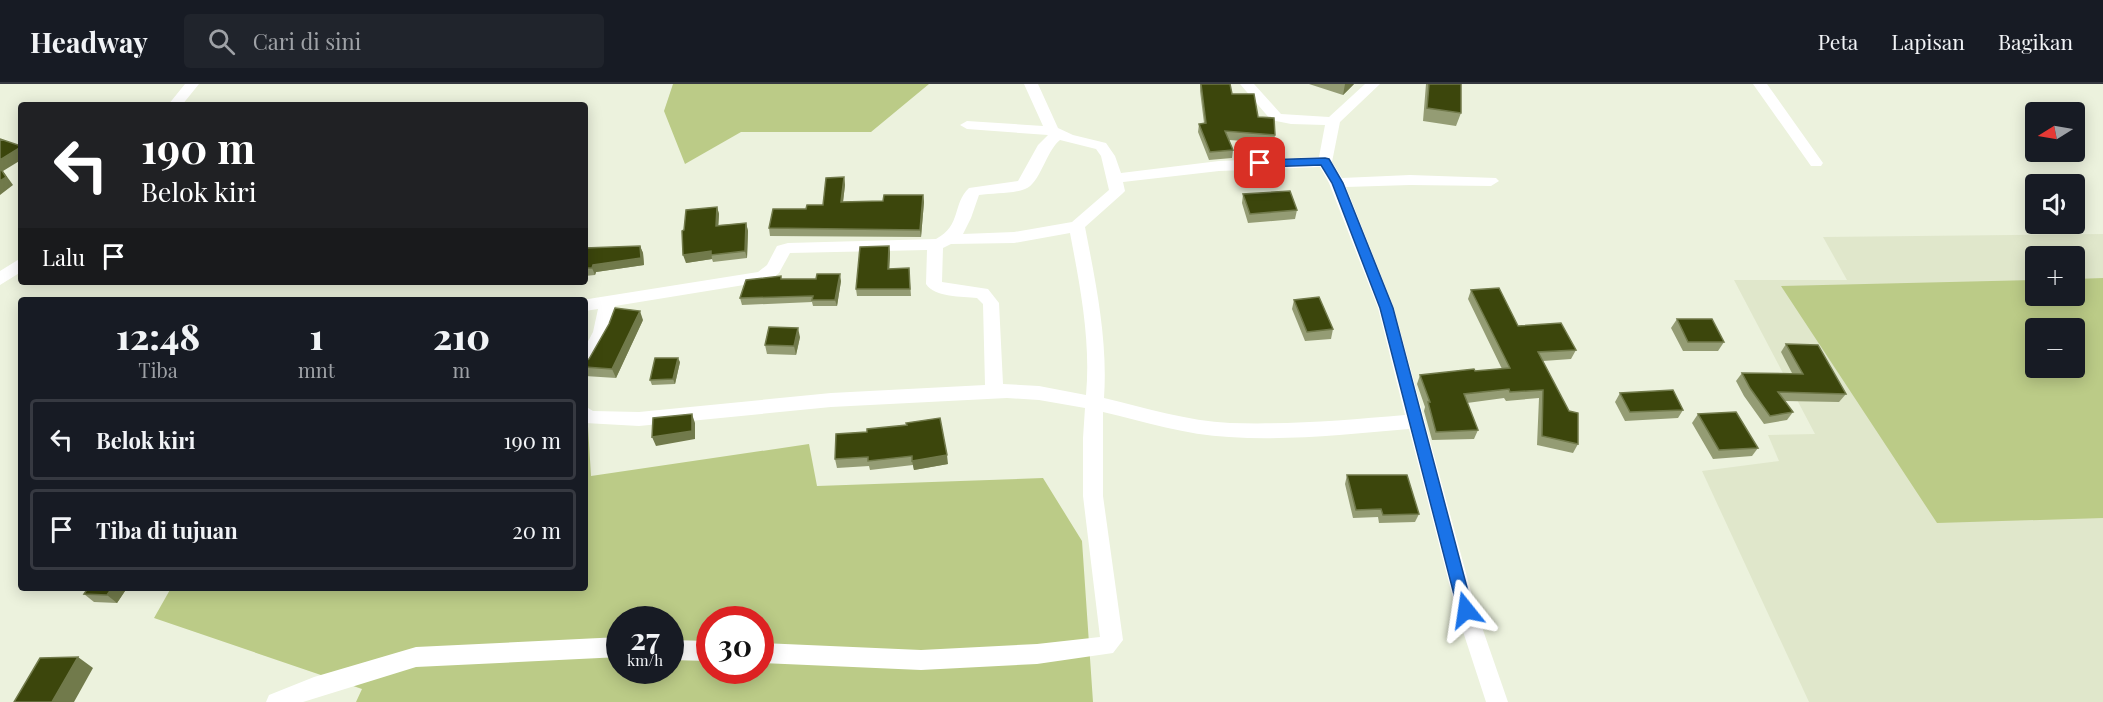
<!DOCTYPE html>
<html lang="id">
<head>
<meta charset="utf-8">
<style>
	body { margin:0; font-family:"Playfair Display",serif; background:#20242c; color:#f1f3f6; height:100vh; display:flex; flex-direction:column; font-size:22px; white-space:nowrap }
	* { box-sizing:border-box; margin:0 }
	p { font-size:20px; color:#9ea1a6 }
	.icon { flex:none; width:33px; height:33px; fill:none; stroke:currentColor; stroke-width:2; stroke-linecap:round; stroke-linejoin:round }
	.map { position:relative; flex:1; overflow:hidden }
	.panel { position:absolute; left:18px; top:213px; width:570px; height:294px; display:flex; flex-direction:column; background:#171b24; border-radius:6px; box-shadow:0 3px 15px #0003 }
	.panel>* { flex:none }
	.banner { position:absolute; left:18px; top:18px; width:570px; height:183px; border-radius:6px; box-shadow:0 3px 15px #0003; background:#202124; color:#fff; overflow:hidden }
	.needle { width:39px; rotate:259deg }
	.controls { position:absolute; left:2025px; top:18px; display:grid; gap:12px }
	.controls a { display:grid; place-items:center; width:60px; height:60px; border-radius:6px; background:#171b24; box-shadow:0 3px 15px #0003; font-size:30px }
	.speed { position:absolute; left:606px; top:522px; display:flex; gap:12px; font-size:30px; font-weight:700; text-align:center }
	.speed>* { display:grid; place-content:center; width:78px; height:78px; border-radius:50%; background:#171b24; box-shadow:0 3px 15px #0003; line-height:1 }
	.speed small { font-size:15px; font-weight:400 }
	.speed .limit { border:9px solid #d22; background:#fff; color:#111 }
	.pin { position:absolute; display:grid; place-items:center; width:51px; height:51px; color:#fff; margin:-26px; border-radius:12px; box-shadow:0 3px 9px #0006 }
	.me { position:absolute; width:66px; margin:-33px; rotate:345deg; stroke-linejoin:round; filter:drop-shadow(0 0 4px #0008) }
	.turn { display:flex; align-items:center; gap:21px; height:126px; padding:0 24px; font-size:27px }
	.turn .icon { width:78px; height:78px; stroke-width:2.5 }
	.turn b { display:block; font-size:42px; line-height:51px }
	.then { display:flex; align-items:center; height:57px; padding:0 24px; background:#0003; gap:12px; font-size:22px }
	.eta { display:flex; justify-content:space-evenly; align-items:center; height:102px; text-align:center }
	.eta b { font-size:36px; font-weight:800; line-height:42px }
	ul { padding:0; list-style:none }
	li { display:flex; align-items:center; gap:18px; height:81px; margin:0 12px 9px; padding:0 12px; border:3px solid #363941; border-radius:6px }
	li div { flex:1 }
	li b { display:block; font-size:22px }
	li em { font-style:normal }
	header { display:flex; align-items:center; gap:36px; box-sizing:border-box; height:84px; padding:0 30px; background:#171b24; border-bottom:2px solid #363941 }
	header strong { font-size:28px }
	nav { display:flex; gap:33px; margin-inline-start:auto; font-size:21px }
	.search { width:420px; height:54px; background:#20242c; display:flex; align-items:center; gap:15px; box-sizing:border-box; padding:0 21px; border-radius:6px; color:#9ea1a6; font-size:22px }
	.map>svg:first-child { display:block }
	.built { fill:#e0e7cb; fill-rule:evenodd }
	.green { fill:#bbcb87; fill-rule:evenodd }
	.lines { fill:none; stroke-linecap:round; stroke-linejoin:round }
	.street { fill:#fff; fill-rule:evenodd }
	.wall { fill:#949c74 }
	.shaded-wall { fill:#717a4b }
	.building { fill:#3c460c; stroke:#717a4b; stroke-width:1.5 }
	.route { fill:#1a73e8; stroke:#114b97; stroke-width:1.5 }
</style>
</head>
<body>
<header>
<strong>Headway</strong>
<div class="search"><svg class="icon" aria-label="search" viewBox="0 0 24 24"><circle cx="10" cy="10" r="6"/><path d="M15 15l6 6"/></svg>Cari di sini</div>
<nav><a>Peta</a><a>Lapisan</a><a>Bagikan</a></nav>
</header>
<div class="map">
<svg width="2103" height="618" viewBox="0 0 2103 618">
	<rect width="100%" height="100%" fill="#ecf2dd"/>
	<path class="built" d="M2103,150V618H1809L1702,387L1779,377L1768,351L1815,350L1734,196H1847L1823,153ZM2036,172H2074V212H2036ZM2036,244H2074V284H2036Z"/>
	<path class="green" d="M673,0H929L871,48H741L685,80L664,27Z
		M2103,194V434L1937,439L1781,202L2035,196L2036,212H2074L2075,195ZM2036,244H2074V284H2036Z
		M586,309L591,392L809,360L817,402L1043,394L1082,457L1093,618H356L362,605L154,534L171,504H585ZM620,536H670V586H620ZM710,536H760V586H710Z"/>
	<g class="lines">
		<path class="street" d="M185,0H199L182,21H168Z
			M1024,0H1038L1058,44L1073,51L1106,59L1115,72L1121,89L1219,77L1319,73L1325,41L1291,40L1271,36L1240,0H1254L1281,30L1329,33L1365,0H1380L1340,38L1332,78L1342,94L1410,91L1496,94L1499,97L1491,102L1410,101L1346,103L1394,224L1476,526L1508,618H1486L1456,526L1409,345C1349,350 1289,357 1229,353C1186,351 1145,338 1103,328V412L1123,556L1113,569L1037,580L921,586L760,579V559L921,566L1037,560L1100,553L1083,412V354L1085,324L1039,316L1007,314L831,323L639,342L585,339V322L593,327L639,328L831,309L985,301L983,220L977,214C962,212 935,214 926,200L927,166L790,169L779,189L769,197L615,222L611,248L591,283L585,284V263L593,248L598,225L585,227V216H582L758,188L767,181L777,162L788,159L936,155C962,141 952,120 969,104L1018,97L1038,61L1048,51L967,45L960,41L967,37L1043,42ZM1060,56L1096,65L1101,72L1109,106L1072,138L1014,148L963,150L971,134L979,111C993,109 1012,110 1025,105C1040,100 1046,67 1060,56ZM1320,83L1329,99L1378,224L1405,331C1347,336 1289,341 1230,339C1188,337 1145,324 1104,314C1108,257 1096,200 1085,143L1122,110L1125,107L1123,98L1219,87ZM1070,149C1080,202 1091,257 1086,311L1039,302L1003,300L999,219L988,205L942,198L943,164L951,160L1014,159Z
			M1753,0H1767L1823,79L1821,82H1811Z
			M21,174V188L0,201V187Z
			M620,553V573L416,583L303,618H266L269,611L314,593L416,563Z
			M670,556L710,557V577L670,576Z"/>
	</g>
	<path class="wall" d="M1200,0L1232,10L1258,33L1275,51L1274,59L1229,56L1233,66L1232,74L1209,76L1198,48L1199,40L1204,39L1200,7Z
		M1309,0H1354L1343,11Z
		M1426,0H1461V29L1456,42L1423,37Z
		M844,93L845,101L843,118L883,117L923,111L924,118L921,153L770,152L769,144L806,125L823,121Z
		M1243,110L1297,126L1295,135L1248,139L1242,119Z
		M717,123L719,130L718,141L746,139L748,147L747,174L713,178L712,175L686,179L684,146Z
		M640,162L643,169L644,181L596,188L595,191L585,192V164Z
		M889,162L890,169L889,185L909,184L911,212H857L856,205Z
		M782,195L841,197L837,222H813L812,218L742,221L740,214Z
		M1471,206L1518,242L1576,266L1571,275L1543,277L1578,360L1573,369L1537,361L1539,314L1506,317L1504,314L1467,319L1478,346L1474,355L1432,356L1424,327L1425,323L1417,300L1420,291L1502,285L1468,215Z
		M1294,216L1333,245L1331,255L1305,257L1292,225Z
		M1677,235L1724,258L1718,267H1683L1671,244Z
		M643,236L616,294L585,292V277L589,275Z
		M800,253L796,271L767,270L765,261Z
		M1786,260L1846,310L1839,318L1784,317L1793,328L1787,336L1764,340L1744,312L1736,297L1742,289H1792L1781,268Z
		M680,278L675,300L652,301L650,296Z
		M1620,309L1683,326L1678,334L1625,337L1615,318Z
		M1698,330L1758,364L1752,372L1713,375L1692,339Z
		M836,350L948,380L914,386L913,381L870,386L869,382L837,384L835,375Z
		M1347,391L1419,430L1415,438L1379,439L1378,433L1353,434L1345,400Z
		M88,504H127L117,519L94,518L84,510Z"/>
	<path class="shaded-wall" d="M1345,0H1354L1343,11Z
		M21,63V76L3,87L13,101L0,111V76Z
		M844,93L845,101L842,126L841,118Z
		M923,111L924,118L921,153L920,146Z
		M717,123L719,130L718,149L716,142Z
		M746,139L748,147L747,174L745,167Z
		M640,162L643,169L644,181L596,188L595,191L592,184L593,181Z
		M889,162L890,169L889,192L888,185Z
		M711,167L712,175L686,179L683,171Z
		M840,190L841,197L837,222L835,216Z
		M640,227L643,236L616,294L612,285Z
		M798,244L800,253L796,271L794,262Z
		M678,274L680,278L675,300L673,295Z
		M692,330L695,339V355L656,362L652,353Z
		M947,371L948,380L914,386L912,377Z
		M112,504H127L117,519L107,511Z
		M78,573L93,584L74,618H52Z"/>
	<path class="building" d="M1201,0H1230L1232,10H1254L1258,33L1274,34L1275,51L1225,47L1233,66L1210,68L1199,40L1206,39Z
		M1429,0H1461V29L1427,24Z
		M0,55L21,62V63L0,76Z
		M0,84L6,93L0,97Z
		M844,93L841,118L883,117L884,111H923L920,146L769,144L773,125H806L807,121H823L826,94Z
		M1290,107L1297,126L1250,130L1243,110Z
		M717,123L716,142L746,139L745,167L711,171V167L683,171L682,147L684,146L686,126Z
		M640,162L641,174L593,181L592,184H585V164Z
		M889,162L888,185L909,184L910,205H856L860,163Z
		M817,190H840L835,216H812L813,212L740,214L746,196L781,192V195H816Z
		M1499,204L1518,242L1561,239L1576,266L1538,268L1569,327L1578,329V360L1542,352L1543,306L1510,308L1509,305L1464,310L1478,346L1436,348L1428,318H1430L1420,291L1474,285L1475,287L1510,284L1471,206Z
		M1319,213L1333,245L1307,248L1294,216Z
		M615,224L640,227L612,285L585,283V277L589,275L609,240Z
		M1677,235H1712L1724,258H1688Z
		M769,243L798,244L794,262L765,261Z
		M1786,260L1818,261L1846,310L1778,308L1793,328L1770,332L1750,304L1742,289L1803,290Z
		M655,274H678L673,295L650,296Z
		M1673,306L1683,326L1630,328L1620,309Z
		M1736,328L1758,364L1719,366L1698,330Z
		M692,330V347L652,353L653,334Z
		M940,334L947,371L912,377V372L868,377V373L835,375L836,350L867,348V345L907,341L906,339Z
		M1347,391H1407L1419,430L1383,431L1381,425L1356,426Z
		M88,504H112L107,511L84,510Z
		M78,573L52,618H14L40,574Z"/>
	<path class="route" d="M1325,74L1329,75L1343,99L1393,224L1473,526L1471,531L1466,533L1460,531L1458,526L1380,224L1332,99L1321,81L1260,83L1255,79L1260,76Z"/>
</svg>
<div class="controls">
<a><svg class="needle" viewBox="-14 -14 28 28"><path d="M0-13l5 13h-10z" fill="#e53935"/><path d="M0 13l5-13h-10z" fill="#9ea1a6"/></svg></a>
<a><svg class="icon" aria-label="sound" viewBox="0 0 24 24"><path d="M4 9h4l5-4v14l-5-4H4zM17 9q2 3 0 6"/></svg></a>
<a>+</a>
<a>−</a>
</div>
<div class="speed"><div>27<small>km/h</small></div><div class="limit">30</div></div>
<div class="pin" style="left:1260px;top:79px;background:#d93025"><svg class="icon" aria-label="arrive" viewBox="0 0 24 24"><path d="M6 21V4h12l-3 4 3 4H6"/></svg></div>
<svg class="me" style="left:1466px;top:526px" viewBox="-20 -20 40 40"><path d="M0-17L14 15 0 8-14 15z" fill="#1a73e8" stroke="#fff" stroke-width="4"/></svg>
<div class="banner">
<div class="turn"><svg class="icon" aria-label="left" viewBox="0 0 24 24"><path d="M17 20v-9H6M10 6l-5 5 5 5"/></svg><div><b>190 m</b>Belok kiri</div></div>
<div class="then">Lalu<svg class="icon" aria-label="arrive" viewBox="0 0 24 24"><path d="M6 21V4h12l-3 4 3 4H6"/></svg></div>
</div>
<section class="panel">
<div class="eta">
<div><b>12:48</b><p>Tiba</p></div>
<div><b>1</b><p>mnt</p></div>
<div><b>210</b><p>m</p></div>
</div>
<ul>
<li><svg class="icon" aria-label="left" viewBox="0 0 24 24"><path d="M17 20v-9H6M10 6l-5 5 5 5"/></svg><div><b>Belok kiri</b></div><em>190 m</em></li>
<li><svg class="icon" aria-label="arrive" viewBox="0 0 24 24"><path d="M6 21V4h12l-3 4 3 4H6"/></svg><div><b>Tiba di tujuan</b></div><em>20 m</em></li>
</ul>
</section>
</div>
</body>
</html>
